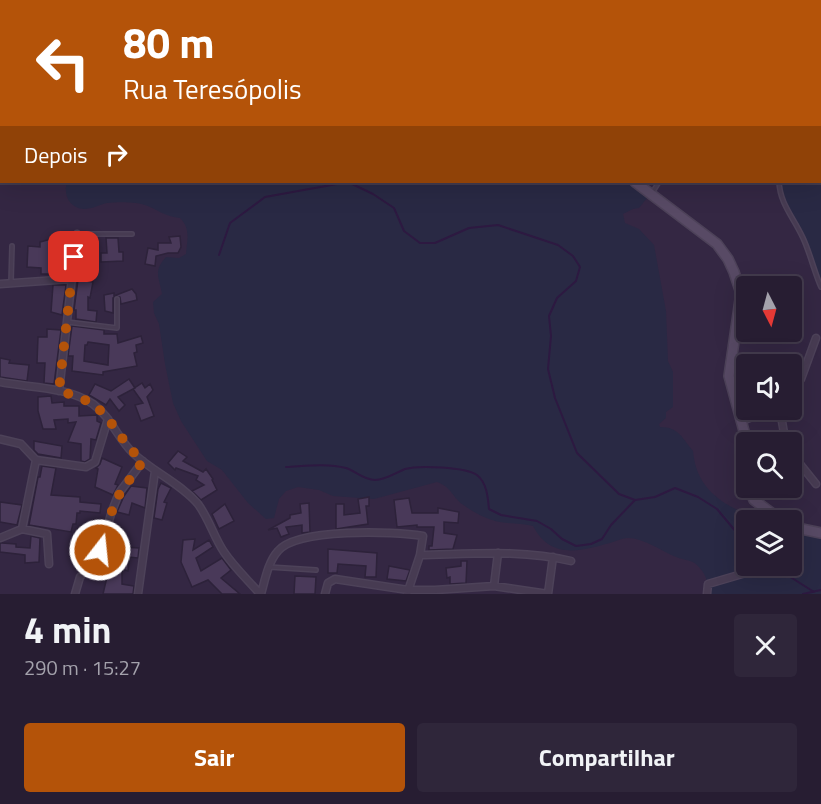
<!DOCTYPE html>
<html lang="pt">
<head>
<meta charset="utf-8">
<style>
	body { margin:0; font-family:"Titillium Web",sans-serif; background:#2f263a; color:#f1f3f6; height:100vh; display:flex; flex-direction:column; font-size:22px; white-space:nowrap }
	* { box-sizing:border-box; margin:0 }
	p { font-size:20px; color:#a4a2ac }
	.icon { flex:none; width:33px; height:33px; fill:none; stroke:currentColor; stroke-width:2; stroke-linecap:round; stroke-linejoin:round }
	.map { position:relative; height:594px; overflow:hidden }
	.sheet { display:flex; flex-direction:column; background:#271d32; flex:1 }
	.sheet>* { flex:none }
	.hud { position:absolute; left:0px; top:0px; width:822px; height:183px; box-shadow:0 6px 24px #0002,0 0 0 2px #433b4d; background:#b45309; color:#fff; overflow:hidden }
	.needle { width:39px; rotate:174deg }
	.tools { position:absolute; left:736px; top:276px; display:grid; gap:12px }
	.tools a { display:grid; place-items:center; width:66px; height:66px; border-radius:6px; background:#271d32; box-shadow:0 6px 24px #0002,0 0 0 2px #433b4d; font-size:30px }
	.pin { position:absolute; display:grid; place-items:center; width:51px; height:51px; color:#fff; margin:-26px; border-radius:12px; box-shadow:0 3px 9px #0006 }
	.me { position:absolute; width:66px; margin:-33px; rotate:16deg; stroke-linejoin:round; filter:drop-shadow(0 0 4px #0008) }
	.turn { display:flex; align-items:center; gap:21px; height:126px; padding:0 24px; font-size:27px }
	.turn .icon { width:78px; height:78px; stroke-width:2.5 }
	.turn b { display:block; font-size:42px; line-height:51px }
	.then { display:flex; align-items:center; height:57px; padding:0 24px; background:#0003; gap:12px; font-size:22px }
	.round { display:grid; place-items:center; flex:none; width:63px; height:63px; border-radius:6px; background:#2f263a }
	.head { display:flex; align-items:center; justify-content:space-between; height:102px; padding:0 24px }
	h1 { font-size:36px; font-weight:700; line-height:45px }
	.cta { display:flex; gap:12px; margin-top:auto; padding:12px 24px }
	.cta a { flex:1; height:69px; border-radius:6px; background:#b45309; color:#fff; font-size:24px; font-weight:700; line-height:69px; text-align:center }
	.cta a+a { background:#2f263a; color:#f1f3f6 }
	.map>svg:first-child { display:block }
	.green { fill:#292944 }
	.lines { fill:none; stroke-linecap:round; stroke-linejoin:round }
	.stream { stroke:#2d1941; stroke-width:2 }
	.building { fill:#493959; stroke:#2d223a; stroke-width:1.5; fill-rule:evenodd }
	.lane-casing { stroke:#4d4259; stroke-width:6 }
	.street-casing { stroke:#4d4259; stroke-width:9 }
	.secondary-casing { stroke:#4d4259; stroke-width:12 }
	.lane { stroke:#473b52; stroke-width:3 }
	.street { stroke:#473b52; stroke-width:6 }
	.secondary { stroke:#584a65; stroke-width:9 }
	.route { stroke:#b45309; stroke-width:10; stroke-dasharray:0 18 }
</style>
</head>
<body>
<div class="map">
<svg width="821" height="594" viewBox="0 0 821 594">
	<rect width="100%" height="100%" fill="#342743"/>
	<path class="green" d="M374,0H821V287C816,272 811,257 805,242C796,221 780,205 779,182H820V2Z
		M67,182H635L651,193L639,208L633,209L623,214L625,223L639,229L654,245L666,311L668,361L673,372V407L666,412V418L659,424L660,427C679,427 682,438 693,451C695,476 708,494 730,506C738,511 747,513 754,520H747V566H792V527L821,534V594H707C709,582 706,574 697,565C692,560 683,560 676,557C661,551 644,538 628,538C623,538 616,541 610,543C580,551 551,560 533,526C522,523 511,524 500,522C489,520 474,513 465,506C452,498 452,487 437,482L374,499L333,496L319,490L298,487L286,491L279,499L274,518L266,519L248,503L222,470L207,461L181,421L173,403L165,364L159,324L154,313L153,302L162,294C159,276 153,272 166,257L179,258L186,254C187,240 191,229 180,218C160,216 154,205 136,203C127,202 116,202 107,203C99,205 92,209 84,209C69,208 63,194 67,182Z"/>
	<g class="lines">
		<path class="stream" d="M219,255L230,223L265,197L348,182L373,194L394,208L404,231L420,243H435L469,228L498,225L558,245L573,256L580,267L576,281L557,298L549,316L551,336L548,369L555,398L577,453L619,494L635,500L655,497L675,488L698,497L717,509L747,545
			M286,467C306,466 326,463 346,468C356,471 363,480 375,480C386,480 395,473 405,469C419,465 465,467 477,475C487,483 488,498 489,509L501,515L537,521L551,529L562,539L576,546L591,544L602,539L611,525L635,500
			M773,566L814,592
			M803,594L821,590"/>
	</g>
	<path class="building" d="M180,236L181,247L178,253H168L156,256L155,266L145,264L148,248L158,250V243H171L169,237Z
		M55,238H66V250H63V262H54V274H41V268L27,267L28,246L40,247V242Z
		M82,238H93L92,259L80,258Z
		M106,238H118L119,252H123V261L101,262V253H107Z
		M78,280L93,282L90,298L88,297V310L97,311L96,322L76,319V310H74Z
		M53,285H66L62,315L51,312Z
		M132,289L136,294L137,300L121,304L120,297L116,296L113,298V313L105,311L104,295L114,293V296Z
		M72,326L104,330V334H117L118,343L141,336L143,343L136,345L137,352L134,353L137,366L103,372V375L72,371L73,356H68ZM88,342L109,345L108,365L84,361L85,345H87Z
		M47,329L61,330L54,384L44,383L45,363H37L38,337H47Z
		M0,358L10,360L9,363L29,365L27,381L0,377Z
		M129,379L135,388L118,397L125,405L119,411L110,399L106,405L89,395L95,384L111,391Z
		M142,383L145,388L150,384L153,390L147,397L154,416L141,421L135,405L143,403L133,389Z
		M51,396L52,403L64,402V406H79V416L97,415V421L101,423L96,440L91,439L90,459L85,462L81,461V444L68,442L76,422L68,423V419L54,420L56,429H43L38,411V397Z
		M34,441L62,446L61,458L38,454L34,450Z
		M178,451L187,457L183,461L203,472L206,469L213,479L212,480L217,490L201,500L192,491L204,485L196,480L198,476L176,468L175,470L168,463Z
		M102,458L122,467L115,484L118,485L113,495L95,487L98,469L96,468L100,464Z
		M42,466L56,468L51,495L80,497V502L101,504L100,513L80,511V513H77L76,524H73L71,532L29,525L38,477H40Z
		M161,483L171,488L164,502L167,503L162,520L154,518L158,489Z
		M131,486L147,488L145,508L132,503L129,515L117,512L124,496Z
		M369,497V506H366L368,524L336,529V504H344V515L360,513L358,499Z
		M409,498L412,513H438V508L459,512L458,523L444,522V533L457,535L453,549L429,550V546H432L434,527H417V525L397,527L394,500Z
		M0,502L22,505L17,525L0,522Z
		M309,503L310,532L302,533V525L286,527L289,534L281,537L277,528L268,530L290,518V515L301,513L300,504Z
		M225,504L234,521L219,529L212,514Z
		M112,534L125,535L124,547L139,548L138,558L129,557L128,571L122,569V584L134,586L133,594H103L107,577L97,574L103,556L114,560L117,545L111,544Z
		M31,536L40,538L39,562L25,563V555L0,552V543H2L16,544V547L30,548Z
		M195,539L193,550L209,540L213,547L196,558L201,571L222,558L231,570L221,578L240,594H222L208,580L192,587L181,562L183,540Z
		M82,545L94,550L80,569L76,565L79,555L82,554Z
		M328,549L377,553L376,577H365L366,566L338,564L337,573H328Z
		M461,561H467L466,583L450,584V577L447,578L446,568L461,566Z
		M389,566L410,570L406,581L387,579Z
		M295,576L316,577L315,594H294Z"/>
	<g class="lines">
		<defs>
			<path id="lane" d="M37,2V0
				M178,2V0
				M0,12H2
				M779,182C780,204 794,218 803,238C810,253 814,271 821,287
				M652,193L659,182
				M79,234H132
				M11,282L12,246
				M67,322L117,328V299
				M269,567L316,570"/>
			<path id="street" d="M108,2V0
				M0,284L71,279
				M0,382C30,388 66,386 93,404C111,417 118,439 133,453C153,472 180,483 198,504C209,519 214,537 224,552C234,567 248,580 260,594
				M792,390L801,379L816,338
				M59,391L77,234
				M780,410L784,433L787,442
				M742,421L769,410
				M0,439L21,444L36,460L86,467L95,462L108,419
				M792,454L816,484
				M22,529L36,460
				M0,538L22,529L47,534L49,564
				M420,555C470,554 522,549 571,561
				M494,586L498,553
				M75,594L80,577L91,565L100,550L112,511L119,493L143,461
				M138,594L155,471
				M261,594C265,580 268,562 278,551C297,528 394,531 423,536L420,555L407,594
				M325,594L328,583L335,579L408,590H435L494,586L548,594
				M548,594L553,557
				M707,594L708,584L759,569L761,566"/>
			<path id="secondary" d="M364,0L366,2
				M635,182L717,244L728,259L734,272L741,293L729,376L747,442
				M749,488L754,500L781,520
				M792,527L821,533"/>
		</defs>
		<use href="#lane" class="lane-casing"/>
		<use href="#street" class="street-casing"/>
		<use href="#secondary" class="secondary-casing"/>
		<use href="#lane" class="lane"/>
		<use href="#street" class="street"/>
		<use href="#secondary" class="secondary"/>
	</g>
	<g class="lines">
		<path class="route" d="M74,257L59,390C70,395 84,398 94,405C114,421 123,445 143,461L120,493L112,511L100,550"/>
	</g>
</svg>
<div class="tools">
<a><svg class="needle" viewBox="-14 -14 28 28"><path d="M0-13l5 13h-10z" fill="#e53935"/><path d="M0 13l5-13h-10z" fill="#a4a2ac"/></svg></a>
<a><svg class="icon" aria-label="sound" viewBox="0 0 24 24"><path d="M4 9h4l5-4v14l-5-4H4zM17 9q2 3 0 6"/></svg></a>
<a><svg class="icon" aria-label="search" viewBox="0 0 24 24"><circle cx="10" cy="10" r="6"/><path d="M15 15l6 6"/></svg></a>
<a><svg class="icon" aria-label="layers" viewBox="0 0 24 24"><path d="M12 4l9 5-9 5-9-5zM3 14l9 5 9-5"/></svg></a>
</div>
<div class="pin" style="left:74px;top:257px;background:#d93025"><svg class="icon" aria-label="arrive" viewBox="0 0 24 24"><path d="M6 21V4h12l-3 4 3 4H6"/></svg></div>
<svg class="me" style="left:100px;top:550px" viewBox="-20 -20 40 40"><circle r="17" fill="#b45309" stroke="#fff" stroke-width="3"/><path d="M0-11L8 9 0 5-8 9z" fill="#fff"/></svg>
<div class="hud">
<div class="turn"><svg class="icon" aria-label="left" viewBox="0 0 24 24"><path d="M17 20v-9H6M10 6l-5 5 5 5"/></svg><div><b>80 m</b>Rua Teresópolis</div></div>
<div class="then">Depois<svg class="icon" aria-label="right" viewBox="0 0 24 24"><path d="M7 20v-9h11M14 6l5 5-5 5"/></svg></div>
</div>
</div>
<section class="sheet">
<div class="head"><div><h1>4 min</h1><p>290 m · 15:27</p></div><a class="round"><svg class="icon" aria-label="close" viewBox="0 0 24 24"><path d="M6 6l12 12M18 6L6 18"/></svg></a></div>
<div class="cta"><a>Sair</a><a>Compartilhar</a></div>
</section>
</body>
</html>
